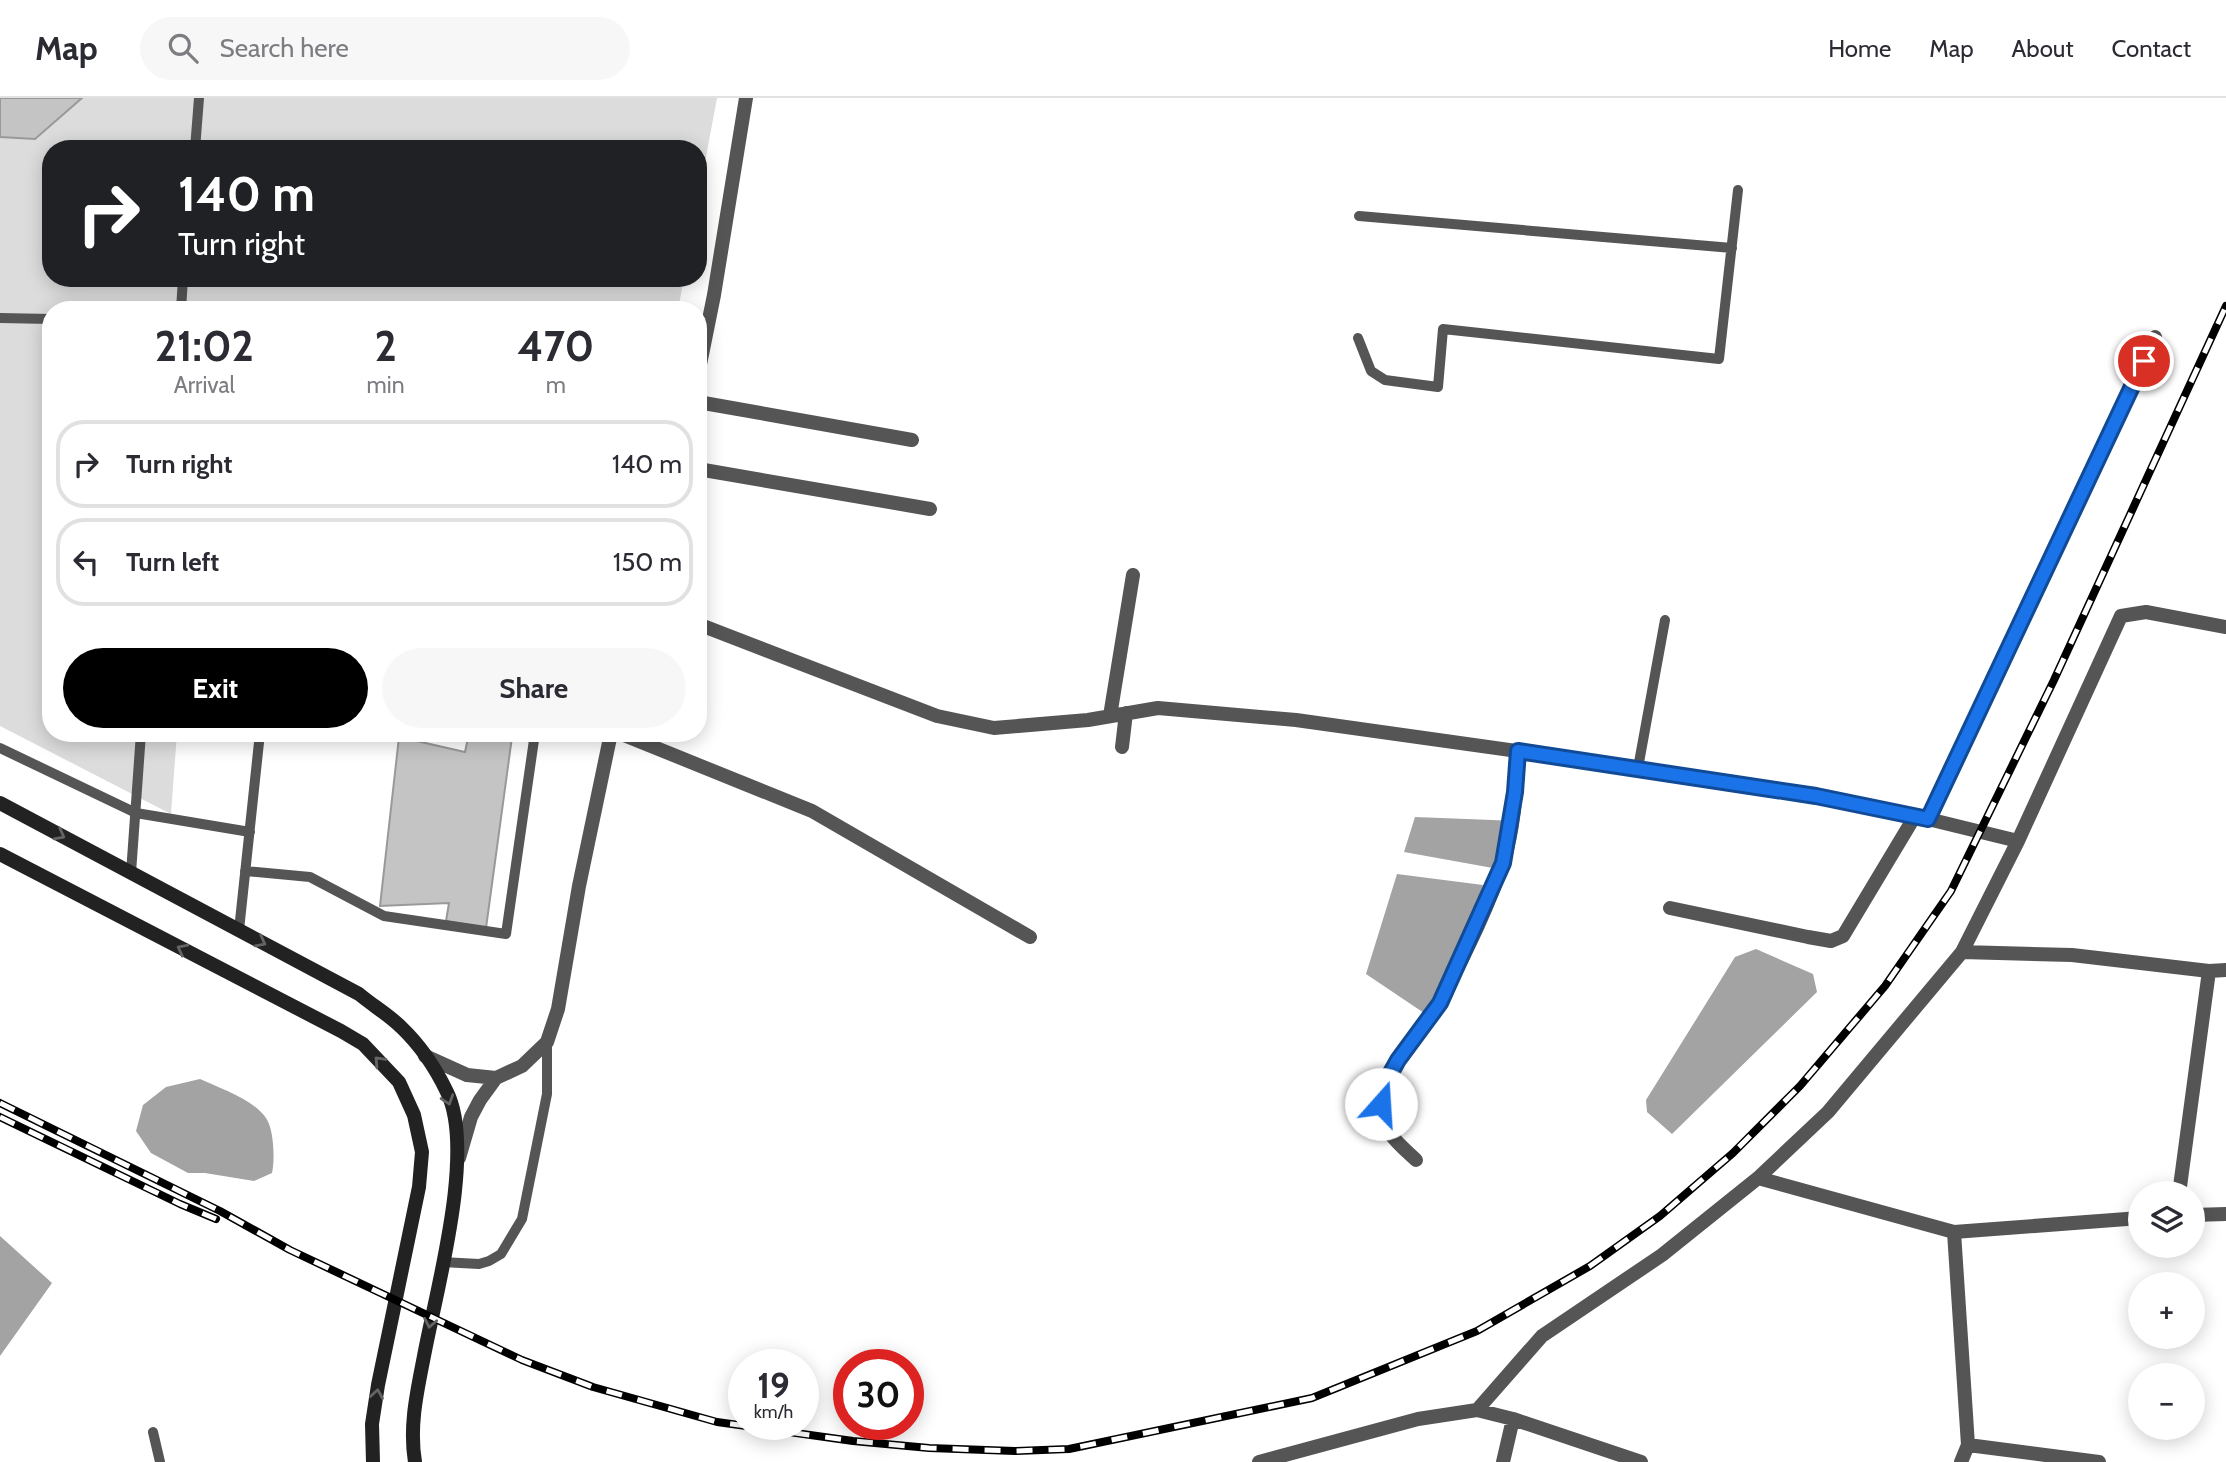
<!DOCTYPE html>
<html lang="en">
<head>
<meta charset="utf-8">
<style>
	body { margin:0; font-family:Cabin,sans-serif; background:#f7f7f7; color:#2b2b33; height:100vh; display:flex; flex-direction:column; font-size:26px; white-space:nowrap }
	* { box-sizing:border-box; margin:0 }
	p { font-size:23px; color:#7c7c81 }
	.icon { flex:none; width:38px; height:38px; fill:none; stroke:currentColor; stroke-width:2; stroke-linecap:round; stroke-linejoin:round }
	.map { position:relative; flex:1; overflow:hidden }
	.drawer { position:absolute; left:42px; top:203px; width:665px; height:441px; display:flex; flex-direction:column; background:#fff; border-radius:28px; box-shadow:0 4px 18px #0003 }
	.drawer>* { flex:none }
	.top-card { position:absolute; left:42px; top:42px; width:665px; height:147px; border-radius:28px; box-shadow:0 4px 18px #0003; background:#202124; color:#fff; overflow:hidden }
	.buttons { position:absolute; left:2128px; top:1083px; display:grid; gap:14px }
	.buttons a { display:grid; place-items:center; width:77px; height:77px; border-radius:50%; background:#fff; box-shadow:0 4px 18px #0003; font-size:35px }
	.speed { position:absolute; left:728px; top:1251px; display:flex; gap:14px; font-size:35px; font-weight:700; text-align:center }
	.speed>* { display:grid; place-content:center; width:91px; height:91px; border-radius:50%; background:#fff; box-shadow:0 4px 18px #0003; line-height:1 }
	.speed small { font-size:18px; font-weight:400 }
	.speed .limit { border:10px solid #d22; background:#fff; color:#111 }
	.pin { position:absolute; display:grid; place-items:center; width:60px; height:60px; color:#fff; margin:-30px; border:4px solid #fff; border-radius:50%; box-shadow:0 2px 7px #0007 }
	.me { position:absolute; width:77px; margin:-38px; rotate:19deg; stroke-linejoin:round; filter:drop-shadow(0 0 5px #0008) }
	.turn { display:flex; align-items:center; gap:24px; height:147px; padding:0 21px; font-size:32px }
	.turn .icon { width:91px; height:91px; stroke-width:2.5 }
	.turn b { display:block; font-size:49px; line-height:60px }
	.eta { display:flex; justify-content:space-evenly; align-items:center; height:119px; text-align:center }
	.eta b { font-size:42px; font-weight:800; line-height:49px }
	.primary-button { display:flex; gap:14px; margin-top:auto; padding:14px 21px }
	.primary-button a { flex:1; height:80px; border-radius:42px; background:#000; color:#fff; font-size:28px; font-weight:800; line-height:80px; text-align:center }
	.primary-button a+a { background:#f7f7f7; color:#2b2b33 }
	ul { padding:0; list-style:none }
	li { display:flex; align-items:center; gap:21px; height:88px; margin:0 14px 10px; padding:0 7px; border:4px solid #e1e1e2; border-radius:28px }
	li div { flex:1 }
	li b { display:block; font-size:26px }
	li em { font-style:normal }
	header { display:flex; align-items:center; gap:42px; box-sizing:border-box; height:98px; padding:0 35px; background:#fff; border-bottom:2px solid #e1e1e2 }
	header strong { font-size:33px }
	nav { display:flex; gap:38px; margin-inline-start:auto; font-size:24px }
	.search { width:490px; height:63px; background:#f7f7f7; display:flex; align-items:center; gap:18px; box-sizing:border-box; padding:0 24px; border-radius:38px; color:#7c7c81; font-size:26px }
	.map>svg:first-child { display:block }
	.green { fill:#dcdcdc }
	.water { fill:#a3a3a3 }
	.building { fill:#c4c4c4; stroke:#999; stroke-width:2 }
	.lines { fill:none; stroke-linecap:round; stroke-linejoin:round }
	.service { stroke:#555; stroke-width:10 }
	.minor { stroke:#555; stroke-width:14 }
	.secondary { stroke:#222; stroke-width:14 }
	.rail-casing { stroke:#000; stroke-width:8 }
	.rail { stroke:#fff; stroke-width:5; stroke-dasharray:16; stroke-linecap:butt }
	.oneway { stroke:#646464 }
	.route-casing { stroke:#114b97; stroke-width:18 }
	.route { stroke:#1a73e8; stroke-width:12 }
</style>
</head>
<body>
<header>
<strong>Map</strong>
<div class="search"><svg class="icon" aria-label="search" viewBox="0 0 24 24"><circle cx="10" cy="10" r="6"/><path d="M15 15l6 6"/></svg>Search here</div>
<nav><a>Home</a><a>Map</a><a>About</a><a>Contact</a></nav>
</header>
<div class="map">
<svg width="2226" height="1364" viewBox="0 0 2226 1364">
	<rect width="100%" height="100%" fill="#fff"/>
	<path class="green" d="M0,0H717L698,102V51H51V180H684L678,212H51V635H177L171,716L0,628Z"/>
	<path class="water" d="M1415,719L1518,723L1504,772L1404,754Z
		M1397,776L1483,787L1445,899L1424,915L1366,876Z
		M1756,851L1813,876L1817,894L1672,1036L1647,1014L1646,1002L1735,859Z
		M200,981C220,990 254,1002 266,1020C274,1031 275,1062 272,1075L254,1083L205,1075H188L151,1055L136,1033L143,1007L166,989Z
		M0,1138L52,1185L0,1258Z"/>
	<path class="building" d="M0,0H82L35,41L0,39Z
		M469,635H488L512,639L486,830L446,823L449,805L380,808L399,639L465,654Z"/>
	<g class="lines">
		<path class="service" d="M195,51L199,0
			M1359,118L1732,150
			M181,212L183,180
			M0,220L51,221
			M1358,240L1371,273L1385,282L1438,289L1443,231L1719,261L1738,92
			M360,635L375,637
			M0,650L136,715L250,734
			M1638,670L1665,522
			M245,773L310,779L384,818L506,836L535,635
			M131,775L141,635
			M239,832L260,635
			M442,1164L479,1166L489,1163L501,1156L522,1121L547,996V944
			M153,1334L160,1364"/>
		<path class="minor" d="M698,276L714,197L746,0
			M698,304L912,342
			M698,371L930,411
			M698,526L937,618L994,630L1088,622L1158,610L1296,622L1638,670L1816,698L1928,721L2018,743
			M1110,618L1133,477
			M619,635L812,713L1030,839
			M1122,649L1126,615
			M1928,721L2155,239
			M1670,810L1808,839L1831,843L1843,838L1915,718
			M1962,854L2018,743L2121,518L2146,514L2226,529
			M2209,873L2226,872
			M425,958L467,977L496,980
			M459,1060L471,1019L480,1002L496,980L522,968L547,944L558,911L579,788L611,635
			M1416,1062C1399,1046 1380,1032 1381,1006C1382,964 1424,936 1442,901C1463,859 1489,809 1503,764C1515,730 1516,689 1518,653
			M1758,1080L1954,1134
			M2193,1117L2226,1116
			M1477,1312L1542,1238L1662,1157L1758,1080L1828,1014L1962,854L2072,857L2209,873L2179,1096
			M1968,1347L2099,1364
			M1259,1364L1418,1321L1477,1312L1513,1321L1641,1364
			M1503,1364L1513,1321
			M1961,1364L1968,1347L1954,1134L2140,1120"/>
		<path class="secondary" d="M0,705L359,896C372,907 389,917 401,929C420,947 436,971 447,994C476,1053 436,1193 424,1258C417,1294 409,1328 415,1364
			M0,756L341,933L363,946L399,984L414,1017L422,1054L419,1089L378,1287L372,1326L373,1364"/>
		<defs>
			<path id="rail" d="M0,1005L220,1113L290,1152L522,1262L593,1289L717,1324L853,1343L929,1350L1015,1353L1069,1351L1312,1300L1477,1233L1590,1168L1660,1118L1733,1055L1800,988L1885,888L1951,793L2054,582L2226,208
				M0,1019L180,1106L216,1121"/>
		</defs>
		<use href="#rail" class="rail-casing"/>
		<use href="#rail" class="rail"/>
	</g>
	<defs><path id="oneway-chevron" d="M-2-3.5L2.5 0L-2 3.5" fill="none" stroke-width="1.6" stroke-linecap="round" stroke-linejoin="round" transform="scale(1.75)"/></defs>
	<g class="oneway">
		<use href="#oneway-chevron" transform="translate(60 737) rotate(28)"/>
		<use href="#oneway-chevron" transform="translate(261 844) rotate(28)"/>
		<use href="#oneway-chevron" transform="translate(182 851) rotate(-153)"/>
		<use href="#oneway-chevron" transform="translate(379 963) rotate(-133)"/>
		<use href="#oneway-chevron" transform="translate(448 1002) rotate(72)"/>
		<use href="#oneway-chevron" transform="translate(430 1225) rotate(101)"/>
		<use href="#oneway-chevron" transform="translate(377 1296) rotate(-81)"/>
	</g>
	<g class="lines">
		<defs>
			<path id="route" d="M1381,1006L1383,989L1398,962L1440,905L1503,765L1515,694L1518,653L1816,698L1928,721L2144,263"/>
		</defs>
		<use href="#route" class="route-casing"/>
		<use href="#route" class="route"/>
	</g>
</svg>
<div class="buttons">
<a><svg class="icon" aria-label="layers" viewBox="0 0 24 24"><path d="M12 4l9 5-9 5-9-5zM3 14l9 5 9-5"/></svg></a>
<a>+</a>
<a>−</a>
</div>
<div class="speed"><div>19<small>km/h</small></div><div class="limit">30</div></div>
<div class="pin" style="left:2144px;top:263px;background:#d93025"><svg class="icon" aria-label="arrive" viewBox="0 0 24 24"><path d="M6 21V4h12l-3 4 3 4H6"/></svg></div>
<svg class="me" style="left:1381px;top:1006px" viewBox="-20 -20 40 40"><circle r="19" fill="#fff"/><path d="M0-13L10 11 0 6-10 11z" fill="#1a73e8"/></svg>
<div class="top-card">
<div class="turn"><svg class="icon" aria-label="right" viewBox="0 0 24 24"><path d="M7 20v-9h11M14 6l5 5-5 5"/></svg><div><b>140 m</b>Turn right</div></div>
</div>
<section class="drawer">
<div class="eta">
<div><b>21:02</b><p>Arrival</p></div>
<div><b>2</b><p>min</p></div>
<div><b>470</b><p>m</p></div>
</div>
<ul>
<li><svg class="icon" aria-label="right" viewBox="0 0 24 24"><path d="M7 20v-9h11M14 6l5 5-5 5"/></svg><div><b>Turn right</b></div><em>140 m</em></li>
<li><svg class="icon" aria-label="left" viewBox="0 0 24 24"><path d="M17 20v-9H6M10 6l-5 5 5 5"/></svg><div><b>Turn left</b></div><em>150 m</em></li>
</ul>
<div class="primary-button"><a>Exit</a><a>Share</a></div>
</section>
</div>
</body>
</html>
